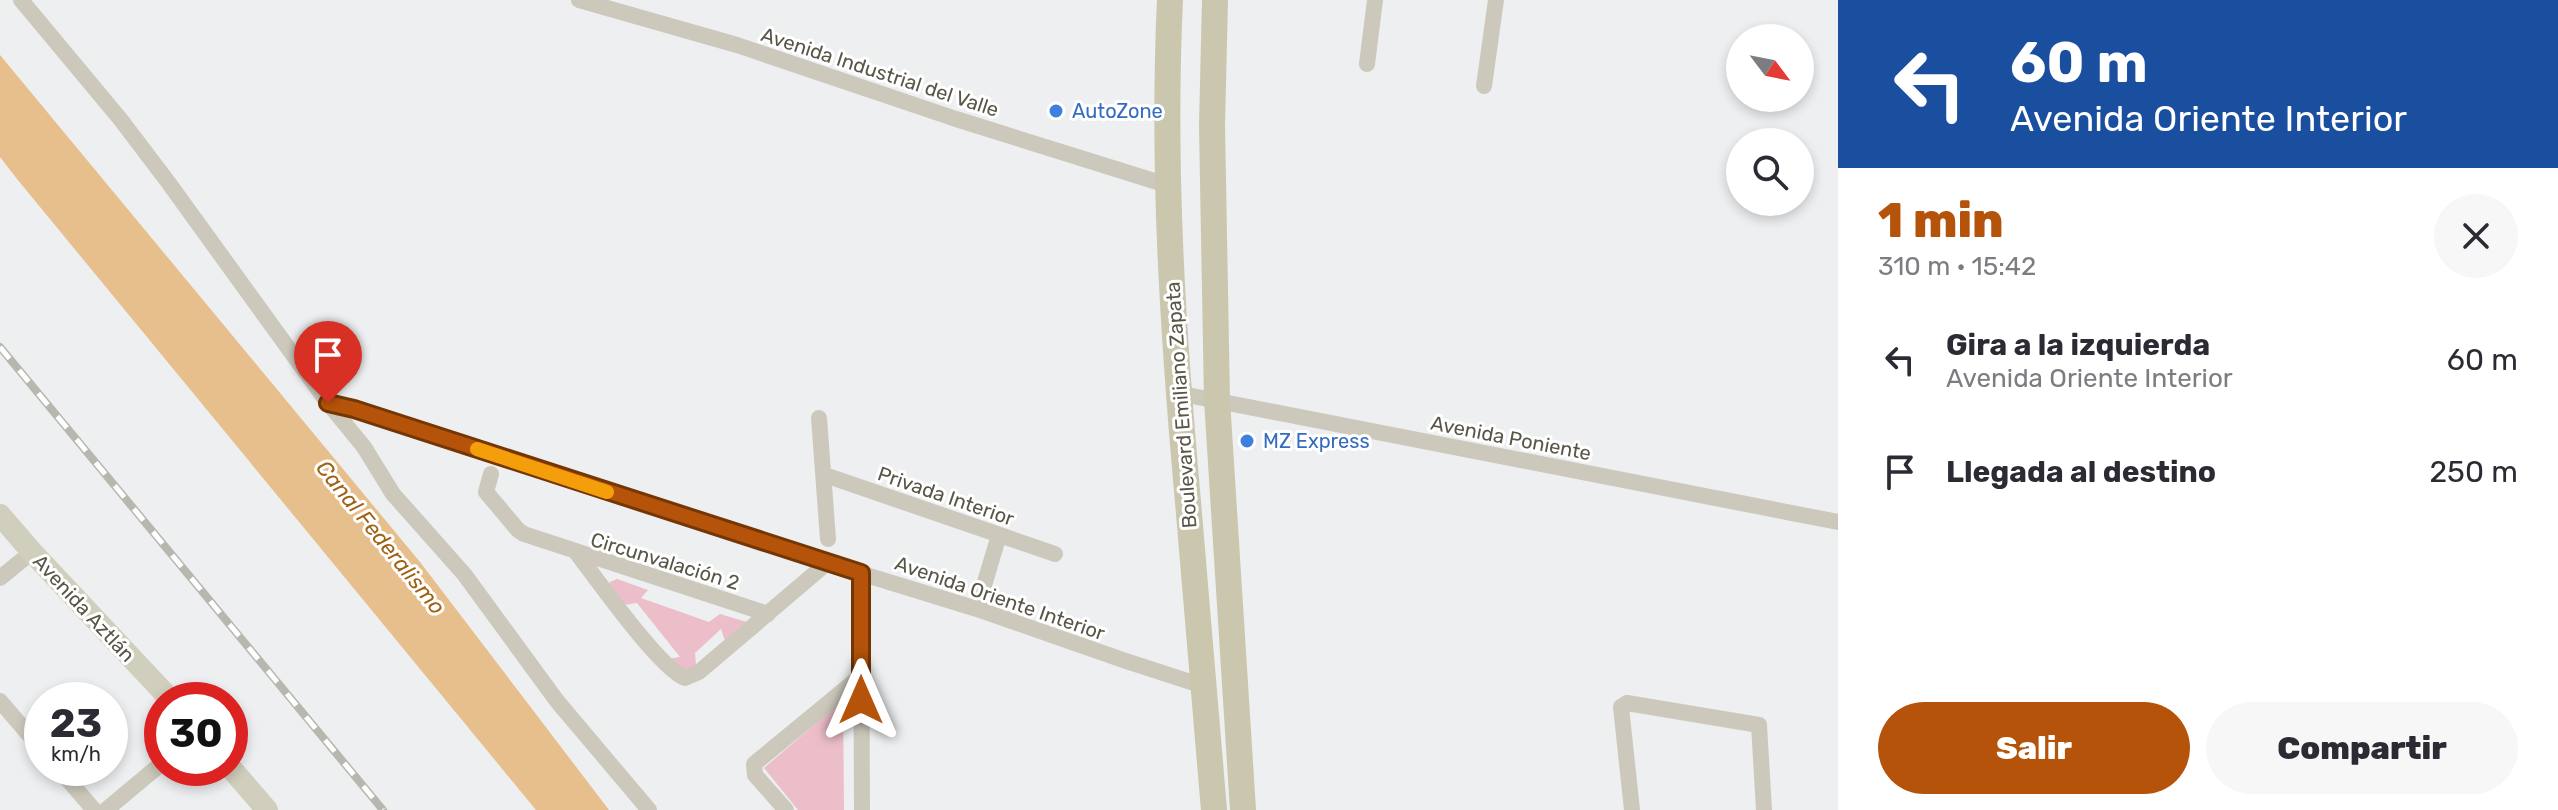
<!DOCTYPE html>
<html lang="es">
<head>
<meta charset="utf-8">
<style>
	body { margin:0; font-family:Rubik,sans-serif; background:#f7f7f7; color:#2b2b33; height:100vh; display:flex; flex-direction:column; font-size:30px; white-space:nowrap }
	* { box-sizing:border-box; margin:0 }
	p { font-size:26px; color:#7c7c81 }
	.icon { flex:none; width:44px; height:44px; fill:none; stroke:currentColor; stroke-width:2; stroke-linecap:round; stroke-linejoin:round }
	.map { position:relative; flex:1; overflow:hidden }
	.side { display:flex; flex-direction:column; background:#fff; width:720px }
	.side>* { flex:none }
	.guide { background:#1a4fa0; color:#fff; overflow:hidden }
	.needle { width:52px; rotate:122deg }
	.fabs { position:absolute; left:1726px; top:24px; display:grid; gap:16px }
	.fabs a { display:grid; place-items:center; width:88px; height:88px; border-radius:50%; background:#fff; box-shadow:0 4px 12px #0003; font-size:40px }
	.speed { position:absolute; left:24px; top:682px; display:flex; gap:16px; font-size:40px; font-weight:700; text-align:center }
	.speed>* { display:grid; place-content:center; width:104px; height:104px; border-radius:50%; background:#fff; box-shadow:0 4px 12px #0003; line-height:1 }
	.speed small { font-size:20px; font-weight:400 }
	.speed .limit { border:12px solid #d22; background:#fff; color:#111 }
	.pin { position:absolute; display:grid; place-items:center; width:68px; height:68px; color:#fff; margin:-82px -34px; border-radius:50% 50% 50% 0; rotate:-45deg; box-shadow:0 0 8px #0007 }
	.pin .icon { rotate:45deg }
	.me { position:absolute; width:88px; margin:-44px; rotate:0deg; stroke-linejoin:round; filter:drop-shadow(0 0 6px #0008) }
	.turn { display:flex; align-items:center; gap:28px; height:168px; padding:0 40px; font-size:36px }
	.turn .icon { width:104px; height:104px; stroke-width:2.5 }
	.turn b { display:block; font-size:56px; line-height:68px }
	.round { display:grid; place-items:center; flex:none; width:84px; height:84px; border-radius:42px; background:#f7f7f7 }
	.headline { display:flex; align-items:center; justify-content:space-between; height:136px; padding:0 40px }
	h1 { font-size:48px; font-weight:800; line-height:60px; color:#b45309 }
	.button { display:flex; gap:16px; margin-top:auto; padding:16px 40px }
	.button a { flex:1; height:92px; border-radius:48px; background:#b45309; color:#fff; font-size:32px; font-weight:800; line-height:92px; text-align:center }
	.button a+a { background:#f7f7f7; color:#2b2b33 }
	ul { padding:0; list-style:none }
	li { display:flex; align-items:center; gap:24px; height:112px; padding:0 40px }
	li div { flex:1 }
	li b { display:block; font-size:30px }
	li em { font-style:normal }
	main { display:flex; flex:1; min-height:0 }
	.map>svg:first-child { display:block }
	.green { fill:#ecbeca }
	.water { fill:#e6bf8d }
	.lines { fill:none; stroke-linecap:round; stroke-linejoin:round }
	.minor { stroke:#ccc9bc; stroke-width:16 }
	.secondary { stroke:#d0cebc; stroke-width:22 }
	.primary { stroke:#cbc6ae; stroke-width:26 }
	.rail-casing { stroke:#b7b7b0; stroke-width:8 }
	.rail { stroke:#fff; stroke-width:5; stroke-dasharray:15; stroke-linecap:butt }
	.route-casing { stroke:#753606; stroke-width:20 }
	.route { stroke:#b45309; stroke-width:14 }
	.slow { stroke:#f59e0b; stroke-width:14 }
	.shop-dot { fill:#3f7fe0; stroke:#fff; stroke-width:3 }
	.labels { text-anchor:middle; stroke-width:6; stroke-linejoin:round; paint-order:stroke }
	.street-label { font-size:20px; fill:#595647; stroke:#fff }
	.shop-label { font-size:20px; fill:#366cbe; stroke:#fff; text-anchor:start }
	.water-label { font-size:22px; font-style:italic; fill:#9f6214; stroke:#fff }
</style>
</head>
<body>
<main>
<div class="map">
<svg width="1838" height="810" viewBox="0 0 1838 810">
	<rect width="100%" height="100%" fill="#edeff0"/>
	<path class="green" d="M617,579L648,590L641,598L709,622L720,614L747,622L725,641L721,629L695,653L696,665L684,677L668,659L680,657L637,603L624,605L608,588L610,582Z
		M843,700L844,810H798L764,768Z"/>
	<path class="water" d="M0,55L420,562L609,810H536L17,179L0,157Z"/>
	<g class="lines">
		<path class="minor" d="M21,0L121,120L168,182L328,403L364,447L393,494L464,574L557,701L649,810
			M579,0L737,45L956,119L1167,185
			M1367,64L1375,0
			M1484,86L1496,0
			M1177,393L1838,522
			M328,403L354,409L827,563L977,609L1123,660L1203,686
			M819,418L828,539
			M491,474L486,492L518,530L524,534L768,614
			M825,475L1055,554
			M576,552C596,578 660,669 685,678L699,672L827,563
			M861,573L862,810
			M0,578L32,552
			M977,609L999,535
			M0,701L42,750
			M58,768L94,810
			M106,810L162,763
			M786,810L755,775L754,764L861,676
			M1632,810L1621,707L1627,703L1759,725L1764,810"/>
		<path class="secondary" d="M0,515L32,552L171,700
			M230,767L267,810"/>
		<path class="primary" d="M1170,0C1162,168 1173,335 1188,502C1197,605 1205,707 1214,810
			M1215,0L1212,125L1217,400L1243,810"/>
		<defs>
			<path id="rail" d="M0,347L383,810"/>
		</defs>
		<use href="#rail" class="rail-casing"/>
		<use href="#rail" class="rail"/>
	</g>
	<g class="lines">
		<defs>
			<path id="route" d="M328,403L354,409L861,573V700"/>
		</defs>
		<use href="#route" class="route-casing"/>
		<use href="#route" class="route"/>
		<path class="slow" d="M477,449L607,492"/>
	</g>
	<g class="shop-dot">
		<circle cx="1056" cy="111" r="8"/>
		<circle cx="1247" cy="441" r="8"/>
	</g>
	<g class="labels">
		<g class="street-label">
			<text transform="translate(880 72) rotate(18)" y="7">Avenida Industrial del Valle</text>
			<text transform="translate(1181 405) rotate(-94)" y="7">Boulevard Emiliano Zapata</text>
			<text transform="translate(1511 438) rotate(11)" y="7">Avenida Poniente</text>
			<text transform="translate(946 496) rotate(19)" y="7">Privada Interior</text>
			<text transform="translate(665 561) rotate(17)" y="7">Circunvalación 2</text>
			<text transform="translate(1000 598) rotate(19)" y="7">Avenida Oriente Interior</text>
			<text transform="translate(84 608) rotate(47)" y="7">Avenida Aztlán</text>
		</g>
		<g class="shop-label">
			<text x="1072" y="118">AutoZone</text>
			<text x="1263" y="448">MZ Express</text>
		</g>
		<g class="water-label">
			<text transform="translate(381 537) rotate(51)" y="8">Canal Federalismo</text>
		</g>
	</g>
</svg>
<div class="fabs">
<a><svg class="needle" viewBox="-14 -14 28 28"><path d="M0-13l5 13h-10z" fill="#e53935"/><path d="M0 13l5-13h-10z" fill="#7c7c81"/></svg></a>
<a><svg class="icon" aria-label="search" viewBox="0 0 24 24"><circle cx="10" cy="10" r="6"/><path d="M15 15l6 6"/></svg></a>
</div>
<div class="speed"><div>23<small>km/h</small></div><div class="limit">30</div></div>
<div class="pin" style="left:328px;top:403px;background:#d93025"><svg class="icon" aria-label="arrive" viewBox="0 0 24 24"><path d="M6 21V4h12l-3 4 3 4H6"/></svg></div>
<svg class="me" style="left:861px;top:700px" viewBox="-20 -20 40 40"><path d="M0-17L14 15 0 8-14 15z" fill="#b45309" stroke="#fff" stroke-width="4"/></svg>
</div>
<section class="side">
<div class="guide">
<div class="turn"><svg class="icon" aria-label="left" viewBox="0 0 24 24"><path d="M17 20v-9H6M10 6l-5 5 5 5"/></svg><div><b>60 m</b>Avenida Oriente Interior</div></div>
</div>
<div class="headline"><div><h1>1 min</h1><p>310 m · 15:42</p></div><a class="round"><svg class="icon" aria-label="close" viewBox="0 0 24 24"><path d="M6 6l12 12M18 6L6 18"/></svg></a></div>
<ul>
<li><svg class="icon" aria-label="left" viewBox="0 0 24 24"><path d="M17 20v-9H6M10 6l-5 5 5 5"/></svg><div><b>Gira a la izquierda</b><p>Avenida Oriente Interior</p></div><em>60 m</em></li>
<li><svg class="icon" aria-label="arrive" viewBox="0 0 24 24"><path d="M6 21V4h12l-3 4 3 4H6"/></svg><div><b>Llegada al destino</b></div><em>250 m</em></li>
</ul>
<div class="button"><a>Salir</a><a>Compartir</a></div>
</section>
</main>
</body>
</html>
